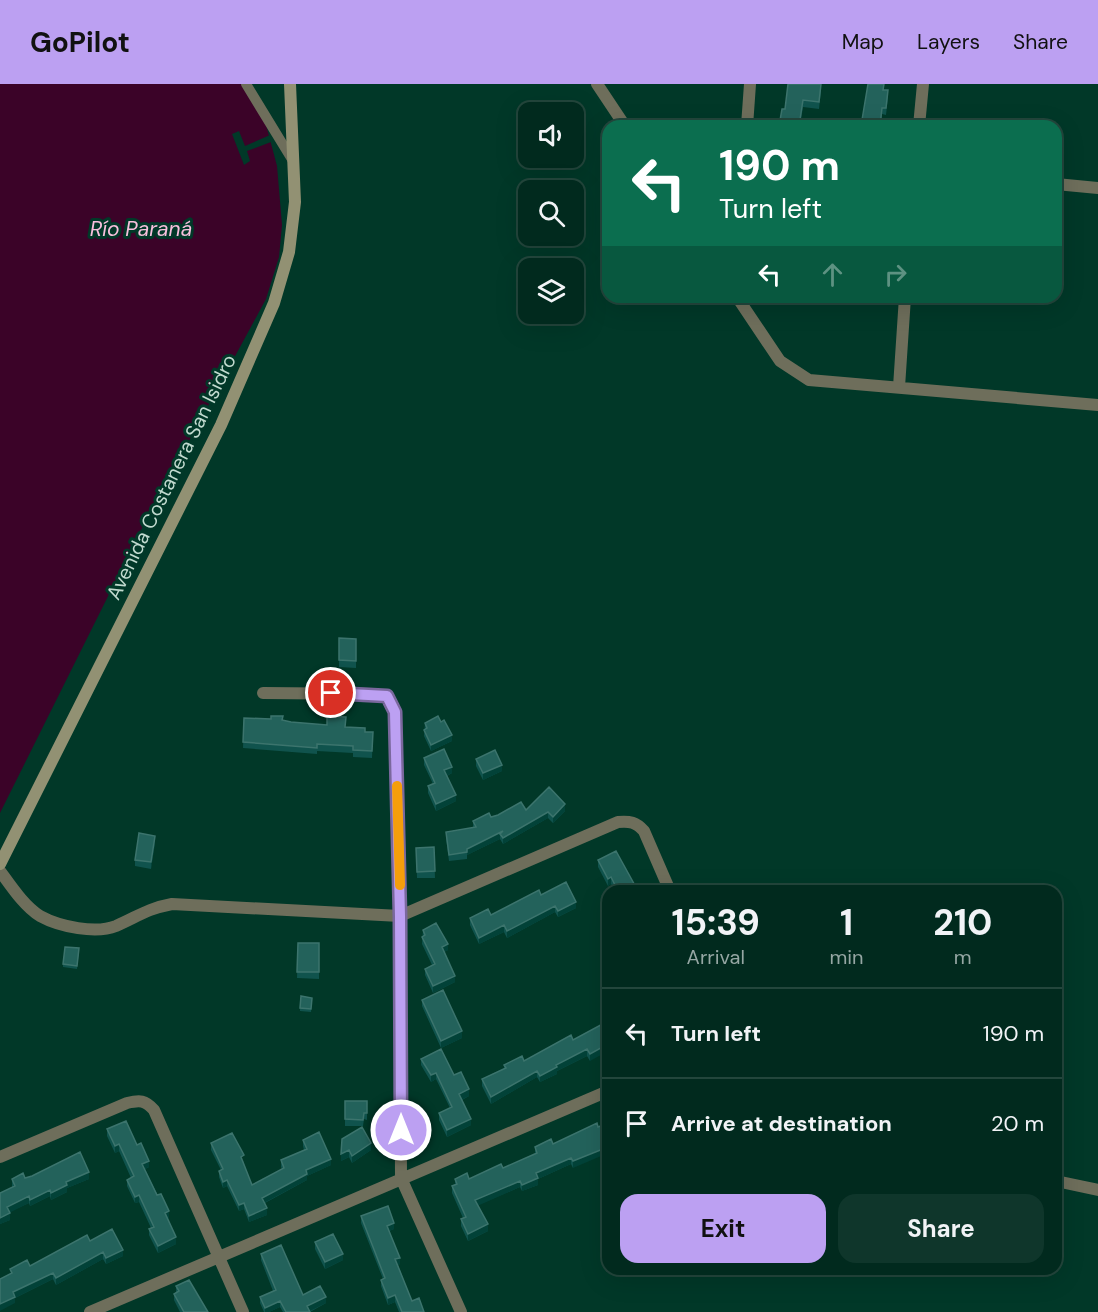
<!DOCTYPE html>
<html lang="en">
<head>
<meta charset="utf-8">
<style>
	body { margin:0; font-family:"DM Sans",sans-serif; background:#0f362b; color:#f1f3f6; height:100vh; display:flex; flex-direction:column; font-size:22px; white-space:nowrap }
	* { box-sizing:border-box; margin:0 }
	p { font-size:20px; color:#96a7a4 }
	.icon { flex:none; width:33px; height:33px; fill:none; stroke:currentColor; stroke-width:2; stroke-linecap:round; stroke-linejoin:round }
	.map { position:relative; flex:1; overflow:hidden }
	.details { position:absolute; left:602px; top:801px; width:460px; height:390px; display:flex; flex-direction:column; background:#012a1e; border-radius:18px; box-shadow:0 6px 24px #0002,0 0 0 2px #23463c }
	.details>* { flex:none }
	.hud { position:absolute; left:602px; top:36px; width:460px; height:183px; border-radius:18px; box-shadow:0 6px 24px #0002,0 0 0 2px #23463c; background:#0b6e4f; color:#fff; overflow:hidden }
	.tools { position:absolute; left:518px; top:18px; display:grid; gap:12px }
	.tools a { display:grid; place-items:center; width:66px; height:66px; border-radius:12px; background:#012a1e; box-shadow:0 6px 24px #0002,0 0 0 2px #23463c; font-size:30px }
	.pin { position:absolute; display:grid; place-items:center; width:51px; height:51px; color:#fff; margin:-26px; border:3px solid #fff; border-radius:50%; box-shadow:0 2px 6px #0007 }
	.me { position:absolute; width:66px; margin:-33px; rotate:0deg; stroke-linejoin:round; filter:drop-shadow(0 0 4px #0008) }
	.turn { display:flex; align-items:center; gap:21px; height:126px; padding:0 18px; font-size:27px }
	.turn .icon { width:78px; height:78px; stroke-width:2.5 }
	.turn b { display:block; font-size:42px; line-height:51px }
	.lanes { display:flex; align-items:center; height:57px; padding:0 18px; background:#0003; justify-content:center; gap:30px; direction:ltr }
	.lanes .off { opacity:.35 }
	.eta { display:flex; justify-content:space-evenly; align-items:center; height:102px; text-align:center }
	.eta b { font-size:36px; font-weight:700; line-height:42px }
	.action { display:flex; gap:12px; margin-top:auto; padding:12px 18px }
	.action a { flex:1; height:69px; border-radius:18px; background:#bca0f2; color:#111; font-size:24px; font-weight:700; line-height:69px; text-align:center }
	.action a+a { background:#0f362b; color:#f1f3f6 }
	ul { padding:0; list-style:none }
	li { display:flex; align-items:center; gap:18px; height:90px; padding:0 18px; border-top:2px solid #23463c }
	li div { flex:1 }
	li b { display:block; font-size:22px }
	li em { font-style:normal }
	header { display:flex; align-items:center; gap:36px; box-sizing:border-box; height:84px; padding:0 30px; background:#bca0f2; color:#111 }
	header strong { font-size:28px }
	nav { display:flex; gap:33px; margin-inline-start:auto; font-size:21px }
	.map>svg:first-child { display:block }
	.water { fill:#3b0328 }
	.pier { fill:#013828 }
	.lines { fill:none; stroke-linecap:round; stroke-linejoin:round }
	.pedestrian { stroke:#6e6e5b; stroke-width:10 }
	.minor { stroke:#6e6e5b; stroke-width:12 }
	.secondary { stroke:#929173; stroke-width:12 }
	.wall { fill:#10534d }
	.shaded-wall { fill:#024238 }
	.building { fill:#23625b; stroke:#3c746d; stroke-width:1.5 }
	.route-casing { stroke:#7a689d; stroke-width:15 }
	.route { stroke:#bca0f2; stroke-width:10 }
	.slow { stroke:#f59e0b; stroke-width:10 }
	.labels { text-anchor:middle; stroke-width:6; stroke-linejoin:round; paint-order:stroke }
	.street-label { font-size:20px; fill:#c1dacf; stroke:#013828 }
	.water-label { font-size:21px; font-style:italic; fill:#f8bfdd; stroke:#013828 }
</style>
</head>
<body>
<header>
<strong>GoPilot</strong>
<nav><a>Map</a><a>Layers</a><a>Share</a></nav>
</header>
<div class="map">
<svg width="1098" height="1228" viewBox="0 0 1098 1228">
	<rect width="100%" height="100%" fill="#013828"/>
	<path class="water" d="M0,0H241L265,37L277,82L282,141L279,173L266,215L144,440L0,729Z"/>
	<path class="pier" d="M239,47L245,62L270,51L271,58L247,67L250,77L244,81L232,50Z"/>
	<g class="lines">
		<path class="pedestrian" d="M246,0L293,77"/>
		<path class="minor" d="M597,0L625,42
			M747,42L750,0
			M919,42L923,0
			M1056,100L1098,104
			M737,213L780,277L809,296L1098,321
			M899,303L905,213
			M263,609L376,610C388,613 392,616 395,628L400,832L401,1094L461,1228
			M0,787C11,802 24,822 40,832C60,843 96,850 116,842C139,832 146,825 172,820L400,832L618,738C630,737 636,738 644,747L670,807
			M0,1073L127,1019C140,1016 145,1016 154,1026L243,1228
			M1056,1097L1098,1106
			M90,1228L608,1007"/>
		<path class="secondary" d="M0,780L221,341L274,219L289,168L295,118L290,0"/>
	</g>
	<path class="wall" d="M821,6L819,25L803,23L800,42H779L785,25Z
		M884,6L888,13L886,31L882,30L881,42H861Z
		M339,554L356,555V584L339,583Z
		M244,634L282,636L291,638L345,643L365,648H373L372,674L353,673V669L317,667V670L243,664Z
		M441,638L452,657L431,667L424,652L425,639Z
		M424,674L452,689L447,692L456,717L436,727L428,709V702L433,700L424,681Z
		M476,675L502,687L483,696L476,682Z
		M526,726L565,727L553,739L548,734L503,760L500,755L467,771V775L449,777L446,754V748L473,744V737Z
		M155,759L151,785L135,782V776Z
		M434,763L435,794H417L416,764Z
		M598,776L638,807H615L611,800L608,802L598,783Z
		M541,811L576,824L558,833L555,828L507,854L504,848L479,860L470,841V834L491,831Z
		M423,846L448,866L444,868L455,898L433,909L425,891V885L432,881L422,860Z
		M298,859H319V895L297,894Z
		M79,868L77,885L63,883V880Z
		M312,914L311,928L300,927V924Z
		M422,916L462,954L441,964L422,922Z
		M608,937L590,977L587,972L557,987V990L540,998L537,993L491,1020L482,1002V995L504,984V981L524,977L573,956Z
		M421,975L454,991L469,1012L462,1016L471,1041L447,1053L439,1036V1029L450,1024L436,995L431,998L421,981Z
		M345,1017H367V1036L364,1035L363,1042H345Z
		M597,1039L573,1084L571,1080L538,1095V1101L522,1107L520,1103L478,1121L488,1147L468,1157L461,1142V1135L463,1134L452,1109V1102L455,1101V1095H469L503,1084L535,1070V1063L553,1060Z
		M107,1045L137,1061L149,1083L145,1085L169,1134H167L176,1160L158,1169L149,1151V1145L151,1144L139,1118L135,1119L127,1102V1096L131,1094L119,1067L115,1069L107,1052Z
		M342,1055L371,1066L352,1079L349,1073L341,1077Z
		M303,1056L331,1081L307,1092V1096L265,1119L267,1131L249,1138L244,1125L239,1127L227,1102L223,1104L219,1093V1087L221,1086L211,1066V1059L244,1078H243L252,1101L282,1085L281,1083V1076L304,1066L303,1062Z
		M25,1094L89,1095L67,1104V1108L51,1116L50,1112L30,1122L29,1119L9,1128L10,1136L0,1140V1109L12,1103V1095Z
		M361,1132L394,1145L389,1147L400,1180L398,1181L412,1217L424,1228H399L395,1218L388,1221L381,1202V1196L383,1195L361,1139Z
		M90,1157L123,1172L106,1180L103,1175L56,1201L53,1195L15,1214V1219L10,1185L30,1182Z
		M315,1158L343,1176L325,1185L315,1165Z
		M261,1170L303,1211L326,1219L310,1228H283L280,1223L269,1228H264L260,1219V1213L273,1207L261,1176Z
		M176,1202L208,1228H180L174,1216V1210L176,1209Z"/>
	<path class="shaded-wall" d="M452,651V657L431,667V661Z
		M502,681V687L483,696V689Z
		M452,683V689L444,693V686Z
		M456,711V717L436,727V720Z
		M565,720V727L553,739V733Z
		M548,728V734L503,760V754Z
		M503,747L500,750V755L467,771V765Z
		M155,752V759L151,785V778Z
		M611,793V800L608,802V795Z
		M576,818V824L558,833V827Z
		M555,822V828L507,854V847Z
		M504,841V848L479,860V854Z
		M448,860V866L442,869V863Z
		M455,892V898L433,909V902Z
		M462,947V954L441,964V957Z
		M608,960V967L590,977V970Z
		M587,965V972L557,987V990L540,998V992L556,981Z
		M537,987V993L491,1020V1013Z
		M436,989V995L431,998V991Z
		M469,1005V1012L459,1017V1010Z
		M471,1035V1041L447,1053V1046Z
		M371,1059V1066L352,1079V1072Z
		M119,1060V1067L115,1069V1062Z
		M608,1063V1069L573,1084V1077Z
		M349,1066V1073L341,1077V1070Z
		M571,1074V1080L538,1095V1101L522,1107V1101L536,1089Z
		M331,1075V1081L307,1092V1096L262,1120V1114L306,1086Z
		M149,1077V1083L142,1086V1080Z
		M89,1088V1095L67,1104V1108L51,1116V1109L66,1098Z
		M227,1096V1102L223,1104V1098Z
		M520,1097V1103L475,1123V1116Z
		M50,1106V1112L30,1122V1116Z
		M139,1111V1118L135,1119V1113Z
		M29,1112V1119L7,1130V1123Z
		M244,1119V1125L239,1127V1121Z
		M267,1124V1131L249,1138V1132Z
		M169,1127V1134L165,1136V1129Z
		M10,1129V1136L0,1140V1134Z
		M394,1139V1145L387,1148V1142Z
		M488,1140V1147L468,1157V1150Z
		M176,1153V1160L158,1169V1162Z
		M123,1166V1172L106,1180V1174Z
		M103,1168V1175L56,1201V1194Z
		M343,1170V1176L325,1185V1178Z
		M400,1174V1180L395,1182V1175Z
		M53,1189V1195L15,1214V1219L0,1227V1220L13,1208Z
		M395,1211V1218L388,1221V1214Z
		M326,1213V1219L308,1228L307,1222Z
		M280,1217V1223L269,1228H265V1224Z"/>
	<path class="building" d="M788,0H821L819,18L803,16L799,42H779L782,25H785Z
		M868,0H884L883,6H888L886,24H882L880,42H861Z
		M339,554L356,555V577L339,576Z
		M271,632H283L282,636L291,638L327,641V632L346,633L345,643L365,644V648H373L372,667L353,666V662L317,660V664L243,658L244,634L271,635Z
		M438,632L441,638L444,636L452,651L431,661L424,646L427,644L425,639Z
		M444,665L452,683L444,686L456,711L436,720L428,702L435,699L424,674Z
		M495,666L502,681L483,689L476,675Z
		M549,703L565,720L553,733L548,728L503,754L500,750L503,747L467,765V768L449,771L446,748L476,743L473,737L489,729L491,733L498,731L521,718L526,726Z
		M139,749L155,752L151,778L135,776Z
		M434,763L435,787L417,788L416,764Z
		M616,767L638,807H618L611,793L608,795L598,776Z
		M566,798L576,818L558,827L555,822L507,847L504,841L479,854L470,834L488,825L491,831L539,806L541,811Z
		M436,839L448,860L442,863L455,892L433,902L425,885L435,880L422,853L425,851L423,846Z
		M298,859H319V888H297Z
		M65,863L79,864L77,882L63,880Z
		M443,906L462,947L441,957L422,916Z
		M301,912L312,914L311,925L300,924Z
		M608,937V960L590,970L587,965L556,981L557,983L540,992L537,987L491,1013L482,995L506,984L504,981L522,972L524,977L571,951L573,956Z
		M441,965L454,991L461,988L469,1005L459,1010L471,1035L447,1046L439,1029L452,1023L436,989L431,991L421,975Z
		M345,1017H367V1029H364L363,1036L345,1035Z
		M126,1037L137,1061L141,1059L149,1077L142,1080L157,1111L161,1110L169,1127L165,1129L176,1153L158,1162L149,1145L154,1143L139,1111L135,1113L127,1096L134,1092L119,1060L115,1062L107,1045Z
		M597,1039L598,1043L608,1039V1063L573,1077L571,1074L536,1089L538,1094L522,1101L520,1097L475,1116L488,1140L468,1150L461,1135L466,1133L452,1102L457,1100L455,1095L467,1089L469,1095L501,1080L503,1084L537,1069L535,1063L551,1055L553,1060Z
		M362,1043L371,1059L352,1072L349,1066L341,1070L342,1055Z
		M319,1048L331,1075L306,1086L307,1090L262,1114L267,1124L249,1132L244,1119L239,1121L227,1096L223,1098L219,1087L223,1085L211,1059L232,1049L244,1071L241,1073L252,1101L284,1084L281,1076L307,1065L303,1056Z
		M80,1068L89,1088L66,1098L67,1101L51,1109L50,1106L30,1116L29,1112L7,1123L10,1129L0,1134V1109L15,1102L12,1095L23,1089L25,1094L32,1092Z
		M388,1122L394,1139L387,1142L400,1174L395,1175L412,1217L419,1214L424,1228H402L395,1211L388,1214L381,1196L385,1194L361,1132Z
		M112,1145L123,1166L106,1174L103,1168L56,1194L53,1189L13,1208L15,1213L0,1220V1195L12,1189L10,1185L27,1176L30,1182L87,1151L90,1157Z
		M333,1150L343,1170L325,1178L315,1158Z
		M281,1161L303,1211L320,1202L326,1213L307,1222L310,1228H286L280,1217L265,1224L260,1213L276,1206L261,1170Z
		M189,1196L208,1228H184L174,1210L179,1207L176,1202Z"/>
	<g class="lines">
		<defs>
			<path id="route" d="M331,609L387,612L395,628L400,832L401,1046"/>
		</defs>
		<use href="#route" class="route-casing"/>
		<use href="#route" class="route"/>
		<path class="slow" d="M397,702L400,801"/>
	</g>
	<g class="labels">
		<g class="street-label">
			<text transform="translate(171 393) rotate(-64)" y="7">Avenida Costanera San Isidro</text>
		</g>
		<g class="water-label">
			<text x="141" y="152">Río Paraná</text>
		</g>
	</g>
</svg>
<div class="tools">
<a><svg class="icon" aria-label="sound" viewBox="0 0 24 24"><path d="M4 9h4l5-4v14l-5-4H4zM17 9q2 3 0 6"/></svg></a>
<a><svg class="icon" aria-label="search" viewBox="0 0 24 24"><circle cx="10" cy="10" r="6"/><path d="M15 15l6 6"/></svg></a>
<a><svg class="icon" aria-label="layers" viewBox="0 0 24 24"><path d="M12 4l9 5-9 5-9-5zM3 14l9 5 9-5"/></svg></a>
</div>
<div class="pin" style="left:331px;top:609px;background:#d93025"><svg class="icon" aria-label="arrive" viewBox="0 0 24 24"><path d="M6 21V4h12l-3 4 3 4H6"/></svg></div>
<svg class="me" style="left:401px;top:1046px" viewBox="-20 -20 40 40"><circle r="17" fill="#bca0f2" stroke="#fff" stroke-width="3"/><path d="M0-11L8 9 0 5-8 9z" fill="#fff"/></svg>
<div class="hud">
<div class="turn"><svg class="icon" aria-label="left" viewBox="0 0 24 24"><path d="M17 20v-9H6M10 6l-5 5 5 5"/></svg><div><b>190 m</b>Turn left</div></div>
<div class="lanes"><svg class="icon" aria-label="left" viewBox="0 0 24 24"><path d="M17 20v-9H6M10 6l-5 5 5 5"/></svg><svg class="icon off" aria-label="ahead" viewBox="0 0 24 24"><path d="M12 20V5M6 11l6-6 6 6"/></svg><svg class="icon off" aria-label="right" viewBox="0 0 24 24"><path d="M7 20v-9h11M14 6l5 5-5 5"/></svg></div>
</div>
<section class="details">
<div class="eta">
<div><b>15:39</b><p>Arrival</p></div>
<div><b>1</b><p>min</p></div>
<div><b>210</b><p>m</p></div>
</div>
<ul>
<li><svg class="icon" aria-label="left" viewBox="0 0 24 24"><path d="M17 20v-9H6M10 6l-5 5 5 5"/></svg><div><b>Turn left</b></div><em>190 m</em></li>
<li><svg class="icon" aria-label="arrive" viewBox="0 0 24 24"><path d="M6 21V4h12l-3 4 3 4H6"/></svg><div><b>Arrive at destination</b></div><em>20 m</em></li>
</ul>
<div class="action"><a>Exit</a><a>Share</a></div>
</section>
</div>
</body>
</html>
